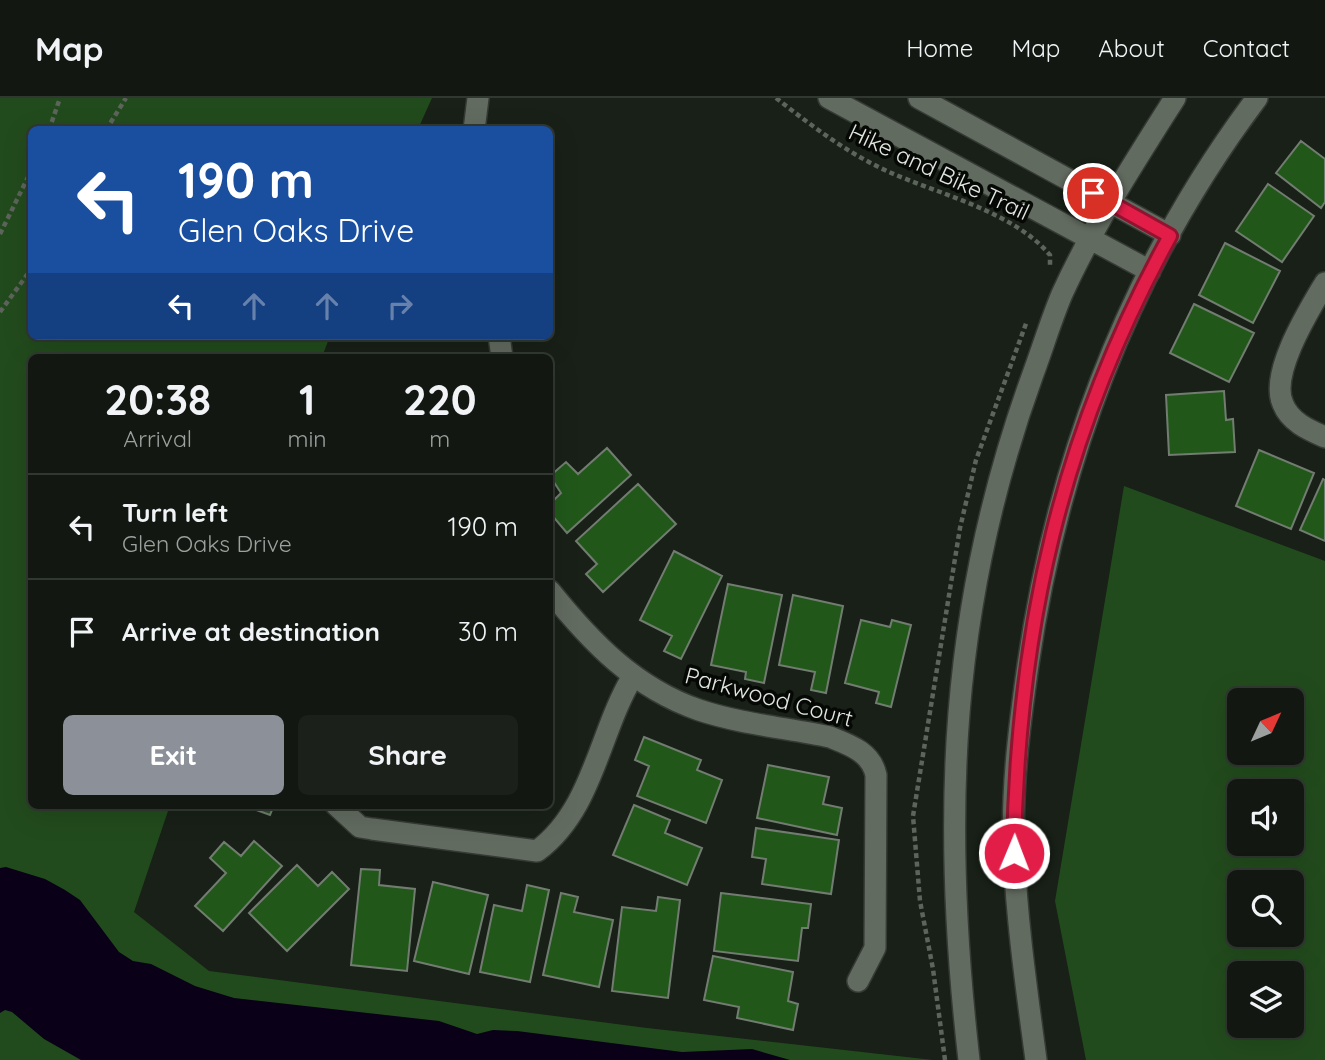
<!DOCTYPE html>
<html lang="en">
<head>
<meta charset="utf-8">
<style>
	body { margin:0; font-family:Quicksand,sans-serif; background:#1b211a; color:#f1f3f6; height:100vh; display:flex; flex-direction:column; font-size:26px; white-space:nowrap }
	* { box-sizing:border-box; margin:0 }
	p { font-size:23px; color:#9ca09f }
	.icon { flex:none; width:38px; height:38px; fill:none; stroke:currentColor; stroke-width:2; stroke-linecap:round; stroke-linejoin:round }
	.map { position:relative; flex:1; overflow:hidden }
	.details { position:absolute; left:28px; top:256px; width:525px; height:455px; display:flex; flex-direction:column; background:#121811; border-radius:10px; box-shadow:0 7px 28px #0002,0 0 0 2px #313731 }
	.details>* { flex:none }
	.banner { position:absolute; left:28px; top:28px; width:525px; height:214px; border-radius:10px; box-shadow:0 7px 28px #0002,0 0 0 2px #313731; background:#1a4fa0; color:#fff; overflow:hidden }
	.needle { width:46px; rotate:46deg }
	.buttons { position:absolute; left:1227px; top:590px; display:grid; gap:14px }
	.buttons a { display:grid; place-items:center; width:77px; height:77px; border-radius:10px; background:#121811; box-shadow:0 7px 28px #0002,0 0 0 2px #313731; font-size:35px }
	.pin { position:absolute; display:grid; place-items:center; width:60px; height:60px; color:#fff; margin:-30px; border:4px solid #fff; border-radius:50%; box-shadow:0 2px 7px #0007 }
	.me { position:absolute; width:77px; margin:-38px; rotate:1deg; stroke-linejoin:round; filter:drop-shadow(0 0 5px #0008) }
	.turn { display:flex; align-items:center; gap:24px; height:147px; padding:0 35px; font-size:32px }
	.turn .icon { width:91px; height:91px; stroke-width:2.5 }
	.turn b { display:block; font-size:49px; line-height:60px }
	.lanes { display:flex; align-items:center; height:66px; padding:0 35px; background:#0003; justify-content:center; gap:35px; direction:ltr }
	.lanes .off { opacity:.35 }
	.eta { display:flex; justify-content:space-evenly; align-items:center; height:119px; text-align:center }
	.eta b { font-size:42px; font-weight:800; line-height:49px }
	.action { display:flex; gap:14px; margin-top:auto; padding:14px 35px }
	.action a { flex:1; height:80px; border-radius:10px; background:#8c9099; color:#fff; font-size:28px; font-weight:800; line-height:80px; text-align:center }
	.action a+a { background:#1b211a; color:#f1f3f6 }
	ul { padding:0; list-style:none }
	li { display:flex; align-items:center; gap:21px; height:105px; padding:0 35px; border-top:2px solid #313731 }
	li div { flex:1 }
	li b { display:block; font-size:26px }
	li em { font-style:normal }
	header { display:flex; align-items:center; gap:42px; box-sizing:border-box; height:98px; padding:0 35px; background:#121811; border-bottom:2px solid #313731 }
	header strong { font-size:33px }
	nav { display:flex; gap:38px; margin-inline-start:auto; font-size:24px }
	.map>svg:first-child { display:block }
	.green { fill:#224b1d; fill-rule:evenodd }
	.water { fill:#0a0018 }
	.building { fill:#21581a; stroke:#727c71; stroke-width:2 }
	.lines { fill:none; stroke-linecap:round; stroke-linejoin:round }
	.street-casing { stroke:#353a34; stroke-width:24 }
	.secondary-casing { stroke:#353a34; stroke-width:24 }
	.path { stroke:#5d645c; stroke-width:4.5; stroke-dasharray:5 3.5; stroke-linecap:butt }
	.street { stroke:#626b60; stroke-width:21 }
	.secondary { stroke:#626b60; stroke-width:21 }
	.route-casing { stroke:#92132f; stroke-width:18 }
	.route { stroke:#e11d48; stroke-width:12 }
	.labels { text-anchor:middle; stroke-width:7; stroke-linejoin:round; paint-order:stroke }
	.street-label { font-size:23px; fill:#e1e7e0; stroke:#060805 }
</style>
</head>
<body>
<header>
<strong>Map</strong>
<nav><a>Home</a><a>Map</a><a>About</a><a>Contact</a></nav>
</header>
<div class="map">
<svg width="1325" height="962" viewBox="0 0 1325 962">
	<rect width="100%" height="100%" fill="#182017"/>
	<path class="green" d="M0,0H432L418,31L32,32V238H330L322,259H32V707H170L134,814L209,873L647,930L933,962H0Z
		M1124,388L1325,463V962H1086L1055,803ZM1239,602H1292V654H1239ZM1239,693H1292V746H1239ZM1239,784H1292V836H1239ZM1239,875H1292V928H1239Z"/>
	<path class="water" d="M6,769L45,781L65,792L80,802L119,854L133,863L151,866L195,888L234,900L439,923L477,936L493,932L517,933L682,954L752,951L790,962H81L44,941L12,914L5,912L0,915V770Z"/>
	<path class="building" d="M1301,43L1325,61V104L1321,110L1276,75Z
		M1268,86L1314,118L1282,164L1236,133Z
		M1225,145L1280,173L1253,225L1199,197Z
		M1194,206L1254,235L1229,284L1170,255Z
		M1224,293L1226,322L1233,321L1235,354L1169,357L1166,297Z
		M607,350L631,377L567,435L550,415V406L561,395L550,378L566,364L578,376Z
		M1259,352L1314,375L1291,431L1236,408Z
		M1323,381L1325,382V443L1300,432Z
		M638,386L676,426L603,494L586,476L597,466L576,443Z
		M674,453L722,478L681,561L664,553L672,538L640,522Z
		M728,486L782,497L764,585L745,581L746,574L711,567Z
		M793,497L843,508L826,595L811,592L815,574L779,567Z
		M861,522L890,529L892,522L911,527L891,609L876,605L879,594L845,585Z
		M644,639L701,662L697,672L722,682L706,725L637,698L649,668L635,662Z
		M768,667L829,679L823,706L842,710L837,737L757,720Z
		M243,707H274L270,717Z
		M634,707L670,722L665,735L702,750L687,787L613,757Z
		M756,730L839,742L831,796L762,786L766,761L752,759Z
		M254,743L282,768L223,833L195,808L226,775L210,760L224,744L241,758Z
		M297,767L318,788L332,774L349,791L287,853L249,815Z
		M361,771L380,772L379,787L415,791L407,873L351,867Z
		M433,784L488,797L469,876L414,863Z
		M527,787L549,792L530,884L480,874L494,807L522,813Z
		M561,795L578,799L574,814L613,822L599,889L543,877Z
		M721,795L811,806L808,830H802L798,863L714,853Z
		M658,799L680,802L668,900L612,893L622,809L656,813Z
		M713,858L793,874L788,903L798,906L793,932L737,920L739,909L704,902Z"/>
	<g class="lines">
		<defs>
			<path id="street" d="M474,32L478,0
				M1325,185C1309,212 1269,276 1283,306C1290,324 1309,332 1325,339
				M499,238L502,259
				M550,493C591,544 635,590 699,612C741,626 787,630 830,639C850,647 871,654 876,677L875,850L858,883
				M336,707L360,729L372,731L537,753C593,712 599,634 633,578"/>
			<path id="secondary" d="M829,0L1150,173
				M919,0L1170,137
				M969,962C941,720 949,507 1033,276C1043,249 1051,222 1062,196C1093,128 1135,63 1175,0
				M1036,962C1027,894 1017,826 1014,757C1011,693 1019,630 1028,567C1058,359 1130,169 1257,0"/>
		</defs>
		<use href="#street" class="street-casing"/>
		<use href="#secondary" class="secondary-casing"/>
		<path class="path" d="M776,0C812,28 847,55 889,74C939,96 1014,114 1050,157V170
			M49,32L60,0
			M106,32L126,0
			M0,136L32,71
			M0,214L32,170
			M945,962L933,871L920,803L913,718L960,430L976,362L1027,223"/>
		<use href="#street" class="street"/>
		<use href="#secondary" class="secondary"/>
	</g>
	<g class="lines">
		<defs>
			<path id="route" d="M1014,755C1017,532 1062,334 1170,138L1093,95"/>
		</defs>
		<use href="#route" class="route-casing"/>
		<use href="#route" class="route"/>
	</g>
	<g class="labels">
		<g class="street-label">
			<text transform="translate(939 74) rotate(25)" y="8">Hike and Bike Trail</text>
			<text transform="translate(769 599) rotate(15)" y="8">Parkwood Court</text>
		</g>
	</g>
</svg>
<div class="buttons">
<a><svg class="needle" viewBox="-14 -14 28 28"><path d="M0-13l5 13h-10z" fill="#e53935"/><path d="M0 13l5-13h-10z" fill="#9ca09f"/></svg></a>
<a><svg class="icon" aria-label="sound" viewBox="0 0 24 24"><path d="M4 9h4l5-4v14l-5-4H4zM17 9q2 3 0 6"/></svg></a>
<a><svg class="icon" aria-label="search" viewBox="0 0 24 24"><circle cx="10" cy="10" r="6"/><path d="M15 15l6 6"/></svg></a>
<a><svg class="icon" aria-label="layers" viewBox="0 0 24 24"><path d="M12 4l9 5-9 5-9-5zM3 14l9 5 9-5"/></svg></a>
</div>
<div class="pin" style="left:1093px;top:95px;background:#d93025"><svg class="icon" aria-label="arrive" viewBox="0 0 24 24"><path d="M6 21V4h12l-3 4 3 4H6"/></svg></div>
<svg class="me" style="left:1014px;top:755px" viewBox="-20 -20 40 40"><circle r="17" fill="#e11d48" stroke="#fff" stroke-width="3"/><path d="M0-11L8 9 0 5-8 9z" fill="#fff"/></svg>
<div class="banner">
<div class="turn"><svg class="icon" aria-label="left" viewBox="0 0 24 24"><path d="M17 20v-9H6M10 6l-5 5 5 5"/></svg><div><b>190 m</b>Glen Oaks Drive</div></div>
<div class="lanes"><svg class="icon" aria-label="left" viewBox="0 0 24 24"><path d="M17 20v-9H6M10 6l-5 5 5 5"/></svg><svg class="icon off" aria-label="ahead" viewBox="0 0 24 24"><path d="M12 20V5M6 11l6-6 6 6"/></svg><svg class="icon off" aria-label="ahead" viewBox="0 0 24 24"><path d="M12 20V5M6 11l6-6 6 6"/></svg><svg class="icon off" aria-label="right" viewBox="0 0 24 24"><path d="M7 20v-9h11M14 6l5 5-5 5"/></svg></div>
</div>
<section class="details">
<div class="eta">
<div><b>20:38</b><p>Arrival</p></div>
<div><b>1</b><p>min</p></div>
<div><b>220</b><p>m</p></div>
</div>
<ul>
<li><svg class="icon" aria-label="left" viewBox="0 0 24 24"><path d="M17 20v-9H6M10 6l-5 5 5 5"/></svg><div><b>Turn left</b><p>Glen Oaks Drive</p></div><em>190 m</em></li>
<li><svg class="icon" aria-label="arrive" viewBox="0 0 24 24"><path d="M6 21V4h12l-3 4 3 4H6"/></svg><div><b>Arrive at destination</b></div><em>30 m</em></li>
</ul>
<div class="action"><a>Exit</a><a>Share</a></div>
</section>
</div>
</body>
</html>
